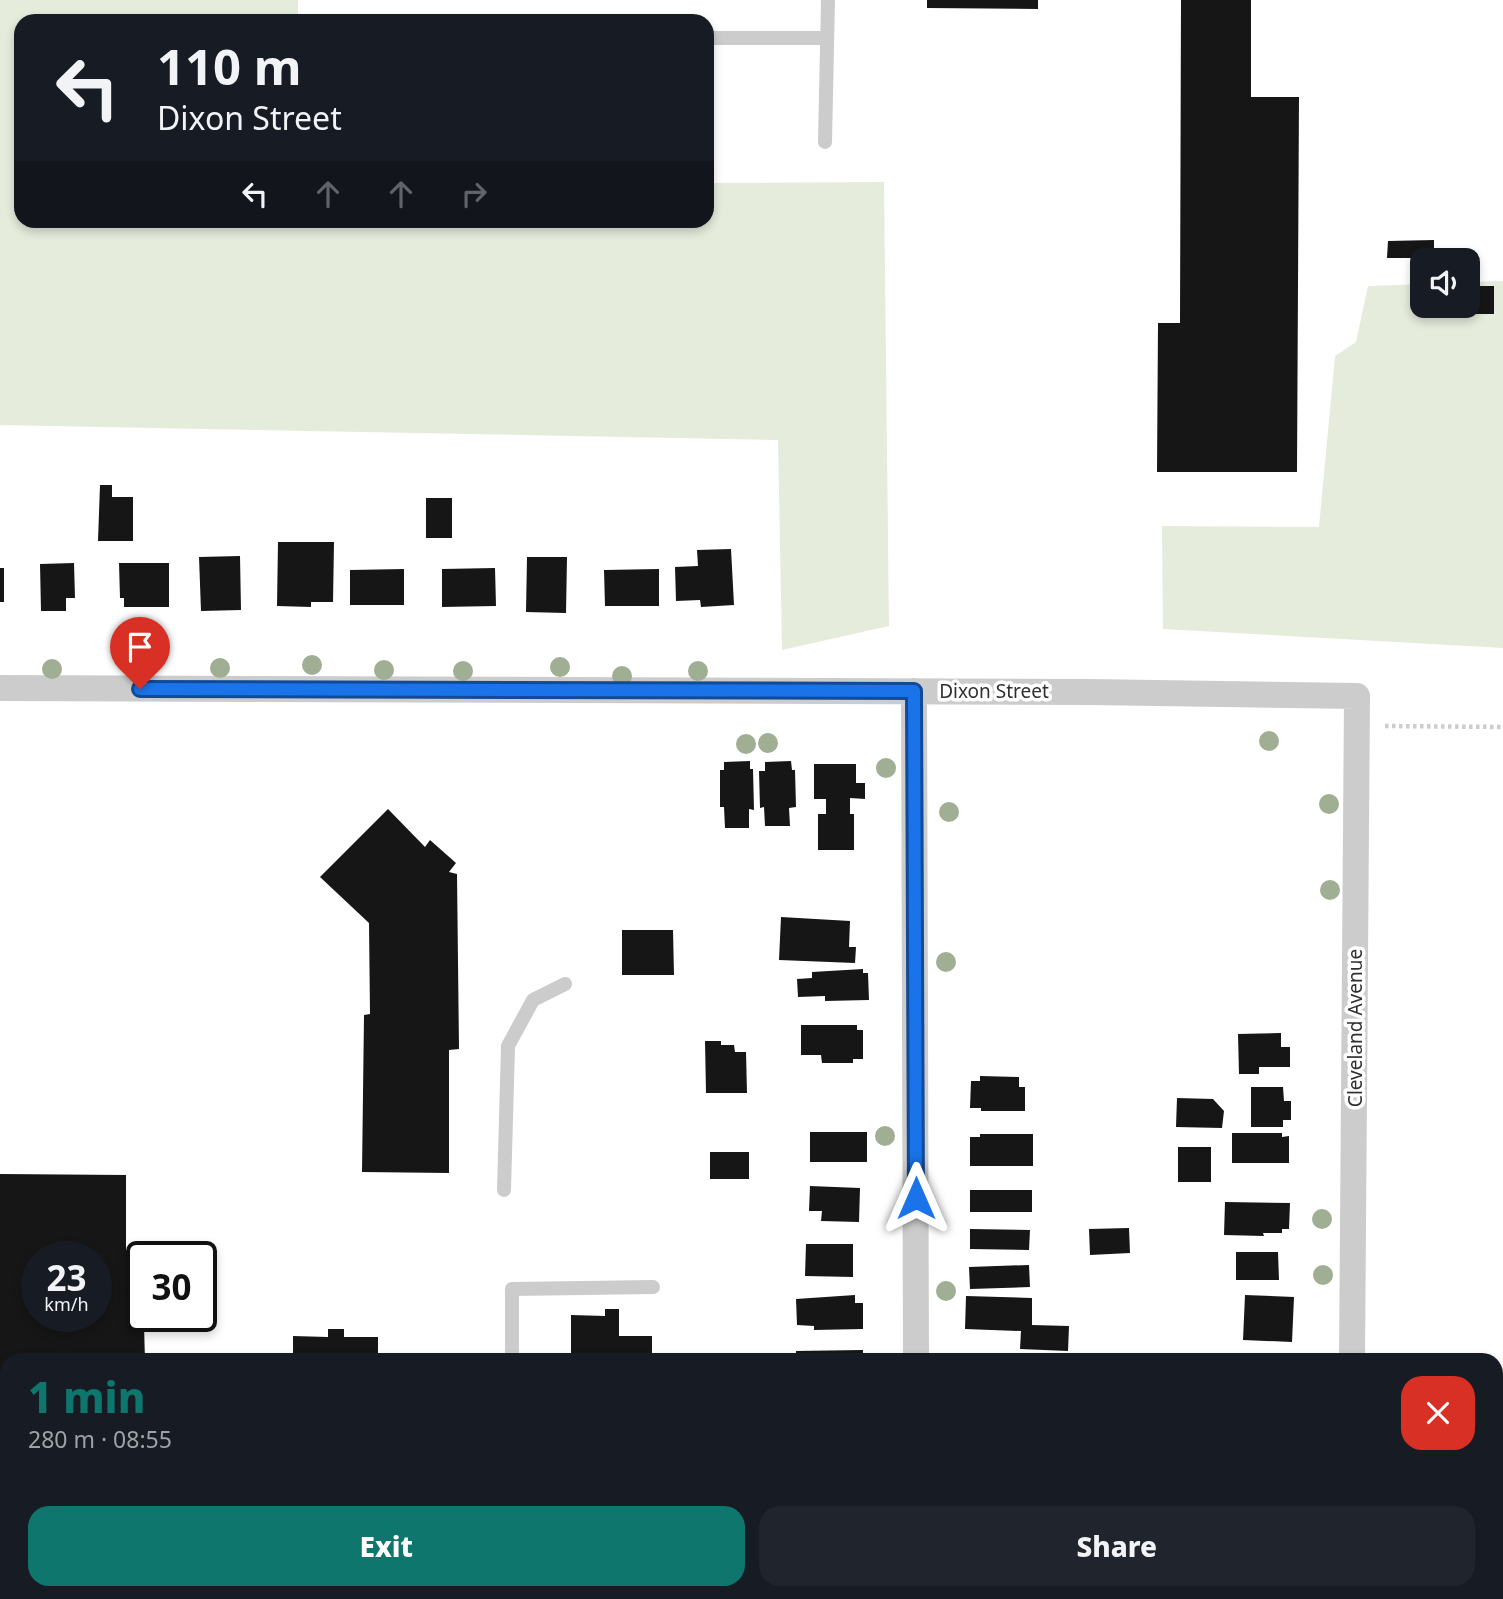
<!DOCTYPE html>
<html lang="en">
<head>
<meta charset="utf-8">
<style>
	body { margin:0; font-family:"Noto Sans",sans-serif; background:#20242c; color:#f1f3f6; height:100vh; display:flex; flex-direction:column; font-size:26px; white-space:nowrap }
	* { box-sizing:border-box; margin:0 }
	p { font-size:23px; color:#9ea1a6 }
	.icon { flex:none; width:38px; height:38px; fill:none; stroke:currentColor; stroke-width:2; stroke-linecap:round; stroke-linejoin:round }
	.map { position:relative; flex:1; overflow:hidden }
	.panel { position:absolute; left:0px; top:1353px; width:1503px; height:247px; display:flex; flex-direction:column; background:#171b24; border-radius:21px 21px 0 0; box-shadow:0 4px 10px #0003 }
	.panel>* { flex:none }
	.hud { position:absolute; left:14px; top:14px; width:700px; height:214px; border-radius:21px; box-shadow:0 4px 10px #0003; background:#171b24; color:#f1f3f6; overflow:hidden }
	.buttons { position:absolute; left:1410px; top:248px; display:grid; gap:14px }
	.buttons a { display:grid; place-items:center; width:70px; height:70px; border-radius:14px; background:#171b24; box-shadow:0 4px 10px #0003; font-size:35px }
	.speed { position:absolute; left:21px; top:1241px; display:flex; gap:14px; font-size:35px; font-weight:700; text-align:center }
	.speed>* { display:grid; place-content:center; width:91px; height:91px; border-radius:50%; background:#171b24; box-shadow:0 4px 10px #0003; line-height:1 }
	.speed small { font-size:18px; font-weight:400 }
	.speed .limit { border:4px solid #111; border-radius:10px; background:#fff; color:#111 }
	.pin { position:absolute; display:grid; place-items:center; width:60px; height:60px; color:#fff; margin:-72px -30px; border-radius:50% 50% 50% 0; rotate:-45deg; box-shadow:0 0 7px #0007 }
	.pin .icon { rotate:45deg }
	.me { position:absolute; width:77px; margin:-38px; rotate:0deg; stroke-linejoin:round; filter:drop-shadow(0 0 5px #0008) }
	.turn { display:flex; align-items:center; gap:24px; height:147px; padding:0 28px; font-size:32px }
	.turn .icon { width:91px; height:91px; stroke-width:2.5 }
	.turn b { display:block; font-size:49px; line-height:60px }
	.lanes { display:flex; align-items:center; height:66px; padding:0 28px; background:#0003; justify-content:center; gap:35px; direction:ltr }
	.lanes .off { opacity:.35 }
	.round { display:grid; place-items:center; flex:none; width:74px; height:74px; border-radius:21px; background:#20242c }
	.summary { display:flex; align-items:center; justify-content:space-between; height:119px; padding:0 28px }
	h1 { font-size:42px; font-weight:800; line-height:52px; color:#0f766e }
	.primary-button { display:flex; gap:14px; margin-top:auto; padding:14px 28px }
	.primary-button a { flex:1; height:80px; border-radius:21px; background:#0f766e; color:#fff; font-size:28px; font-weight:800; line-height:80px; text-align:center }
	.primary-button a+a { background:#20242c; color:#f1f3f6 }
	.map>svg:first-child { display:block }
	.green { fill:#e5ecdc }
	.building { fill:#161616; fill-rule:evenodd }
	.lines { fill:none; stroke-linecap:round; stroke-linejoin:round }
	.path { stroke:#ccc; stroke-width:4.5; stroke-dasharray:3.5 3.5; stroke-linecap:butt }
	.service { stroke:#ccc; stroke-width:14 }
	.minor { stroke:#ccc; stroke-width:26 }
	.tree { fill:#a0ae93 }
	.route-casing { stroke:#114b97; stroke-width:18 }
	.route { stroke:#1a73e8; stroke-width:12 }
	.labels { text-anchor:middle; stroke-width:7; stroke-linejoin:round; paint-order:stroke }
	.street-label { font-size:19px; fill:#2f2f2f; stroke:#fff }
</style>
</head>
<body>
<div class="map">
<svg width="1503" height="1599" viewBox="0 0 1503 1599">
	<rect width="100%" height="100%" fill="#fff"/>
	<path class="green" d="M0,0H298V21H21V220H707V183L884,182L889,626L782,650L778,440L0,425Z
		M1503,281V648L1163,629L1162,526L1319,527L1335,356L1356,342L1368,286L1423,284V306H1468V282Z"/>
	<path class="building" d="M927,0H1038V9L927,8Z
		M1181,0H1251V97H1299L1297,472H1157L1158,323H1180Z
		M1434,240V258H1387L1388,241Z
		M1468,286H1494V314H1439V306H1468Z
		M100,485H112V497H133V541H98Z
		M426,498H452V538H426Z
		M278,542H334L333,602H311V607L277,606Z
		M731,549L734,605L701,607L700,600L676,601L675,567L698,566L697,550Z
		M240,556L241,610L201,611L199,557Z
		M527,557H567L566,613L526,612Z
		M74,563L75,598H66V611H41L40,564Z
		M119,563H169V607H124V598H120Z
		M0,568H4V602H0Z
		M495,568L496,606L442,607V569Z
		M404,569V605H350V570Z
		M659,569V606H605L604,570Z
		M750,761V769H753L754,810L749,809V828H725L724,807H720V770H724V762Z
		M791,761L792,770H795L796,807L789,808L790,826H765L764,807L760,808L759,771H765V762Z
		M814,764H856V783H865V799L850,798V814H854V850H818V814H826V799H814Z
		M388,809L425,847L430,840L456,863L449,872L457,874L459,1049L449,1050V1173L362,1172L364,1015L370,1014L369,923L320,877Z
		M781,917L850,921L849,947H856L855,963L779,960Z
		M622,930H673L674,975H622Z
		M863,969V973H868L869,1000L825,1001V996L798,997L797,979L812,978V972Z
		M801,1025H857V1030H863V1059H853V1063H822L821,1055H801Z
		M1281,1033V1047H1290V1067H1259V1074H1239L1238,1034Z
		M705,1041H721V1045H734L735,1052H746L747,1093H706Z
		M980,1076L1019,1077V1087H1025V1111H981V1108H970L971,1081H980Z
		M1251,1087H1283L1284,1101H1291V1120H1283V1127H1251Z
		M1177,1098L1213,1099L1224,1111L1222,1128L1176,1127Z
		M810,1132H867V1162H810Z
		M1232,1133H1282V1137L1289,1136V1163H1232Z
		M980,1134H1033V1166H970V1137H980Z
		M1178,1147H1211V1182H1178Z
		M710,1152H749V1179H710Z
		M0,1174L126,1175V1253H145V1256H142L145,1360H7V1502H0ZM37,1256H96V1316H37Z
		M810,1186L860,1188L859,1222L821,1221L822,1211H809Z
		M970,1190H1032V1212H970Z
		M1225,1202L1290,1203L1289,1229H1282V1233H1263L1264,1236L1224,1235Z
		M1129,1228L1130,1253L1090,1255L1089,1229Z
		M970,1229L1030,1230L1029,1250L970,1249Z
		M806,1244H853V1277L805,1276Z
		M1236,1252H1278L1279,1280H1236Z
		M1029,1265L1030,1287L970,1289L969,1267Z
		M855,1295V1303H863V1329L814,1330V1326L797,1325L796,1299Z
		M1245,1295L1294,1297L1292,1342L1243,1340Z
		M966,1296L1032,1298V1325L1069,1326L1068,1351L1020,1349L1021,1331L965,1329Z
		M605,1309H619V1336H652V1360H571V1315L605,1316Z
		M328,1329H344V1337H378V1360H293V1336L328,1337Z
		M863,1350V1360H796V1351Z
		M975,1353H1011V1360H975Z
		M959,1592H990V1599H959Z
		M1074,1592H1108V1599H1074Z
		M1132,1592H1160V1596H1132Z"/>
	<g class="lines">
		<path class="path" d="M1385,726L1503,727"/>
		<path class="service" d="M707,38H827
			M825,142L828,0
			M504,1190L508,1046L533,1000L565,984
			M512,1360V1289L653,1287
			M511,1599V1592"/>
		<path class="minor" d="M0,688L1089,692L1357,696L1352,1360
			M914,691L916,1360
			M917,1592V1599
			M1350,1599V1592"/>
	</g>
	<g class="tree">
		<circle cx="312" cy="665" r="10"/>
		<circle cx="560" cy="667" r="10"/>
		<circle cx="143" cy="668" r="10"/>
		<circle cx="220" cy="668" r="10"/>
		<circle cx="52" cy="669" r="10"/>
		<circle cx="384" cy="670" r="10"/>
		<circle cx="463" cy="671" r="10"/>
		<circle cx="698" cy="671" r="10"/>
		<circle cx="622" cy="676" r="10"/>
		<circle cx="1269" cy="741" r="10"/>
		<circle cx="768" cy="743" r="10"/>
		<circle cx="746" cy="744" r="10"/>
		<circle cx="886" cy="768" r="10"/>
		<circle cx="1329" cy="804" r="10"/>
		<circle cx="949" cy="812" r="10"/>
		<circle cx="1330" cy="890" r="10"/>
		<circle cx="946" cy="962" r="10"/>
		<circle cx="885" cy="1136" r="10"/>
		<circle cx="1322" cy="1219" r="10"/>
		<circle cx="1323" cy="1275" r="10"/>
		<circle cx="946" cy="1291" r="10"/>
	</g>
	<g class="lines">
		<defs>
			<path id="route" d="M140,689L914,691L916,1198"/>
		</defs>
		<use href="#route" class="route-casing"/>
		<use href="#route" class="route"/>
	</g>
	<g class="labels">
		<g class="street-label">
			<text x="994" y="698">Dixon Street</text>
			<text transform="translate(1355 1028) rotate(-90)" y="7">Cleveland Avenue</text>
		</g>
	</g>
</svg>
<div class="buttons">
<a><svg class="icon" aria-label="sound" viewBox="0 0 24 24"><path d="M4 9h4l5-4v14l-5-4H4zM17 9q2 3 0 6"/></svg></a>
</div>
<div class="speed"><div>23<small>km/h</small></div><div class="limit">30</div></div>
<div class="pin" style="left:140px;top:689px;background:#d93025"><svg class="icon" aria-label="arrive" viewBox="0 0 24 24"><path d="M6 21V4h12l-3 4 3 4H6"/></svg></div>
<svg class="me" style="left:916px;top:1198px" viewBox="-20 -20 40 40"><path d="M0-17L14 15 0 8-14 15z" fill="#1a73e8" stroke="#fff" stroke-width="4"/></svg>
<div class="hud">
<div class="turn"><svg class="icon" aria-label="left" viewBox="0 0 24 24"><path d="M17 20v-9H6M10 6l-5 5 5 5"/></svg><div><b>110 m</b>Dixon Street</div></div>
<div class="lanes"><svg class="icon" aria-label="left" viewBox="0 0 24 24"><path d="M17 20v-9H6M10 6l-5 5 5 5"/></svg><svg class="icon off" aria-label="ahead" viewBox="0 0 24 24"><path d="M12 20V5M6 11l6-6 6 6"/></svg><svg class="icon off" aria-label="ahead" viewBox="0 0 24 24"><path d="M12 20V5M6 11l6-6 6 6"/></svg><svg class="icon off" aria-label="right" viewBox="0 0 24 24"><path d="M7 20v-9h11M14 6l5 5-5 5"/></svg></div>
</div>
<section class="panel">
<div class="summary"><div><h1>1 min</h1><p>280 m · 08:55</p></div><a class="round" style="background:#d93025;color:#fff"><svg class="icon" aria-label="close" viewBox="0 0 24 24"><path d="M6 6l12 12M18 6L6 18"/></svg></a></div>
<div class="primary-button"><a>Exit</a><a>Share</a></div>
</section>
</div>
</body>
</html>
